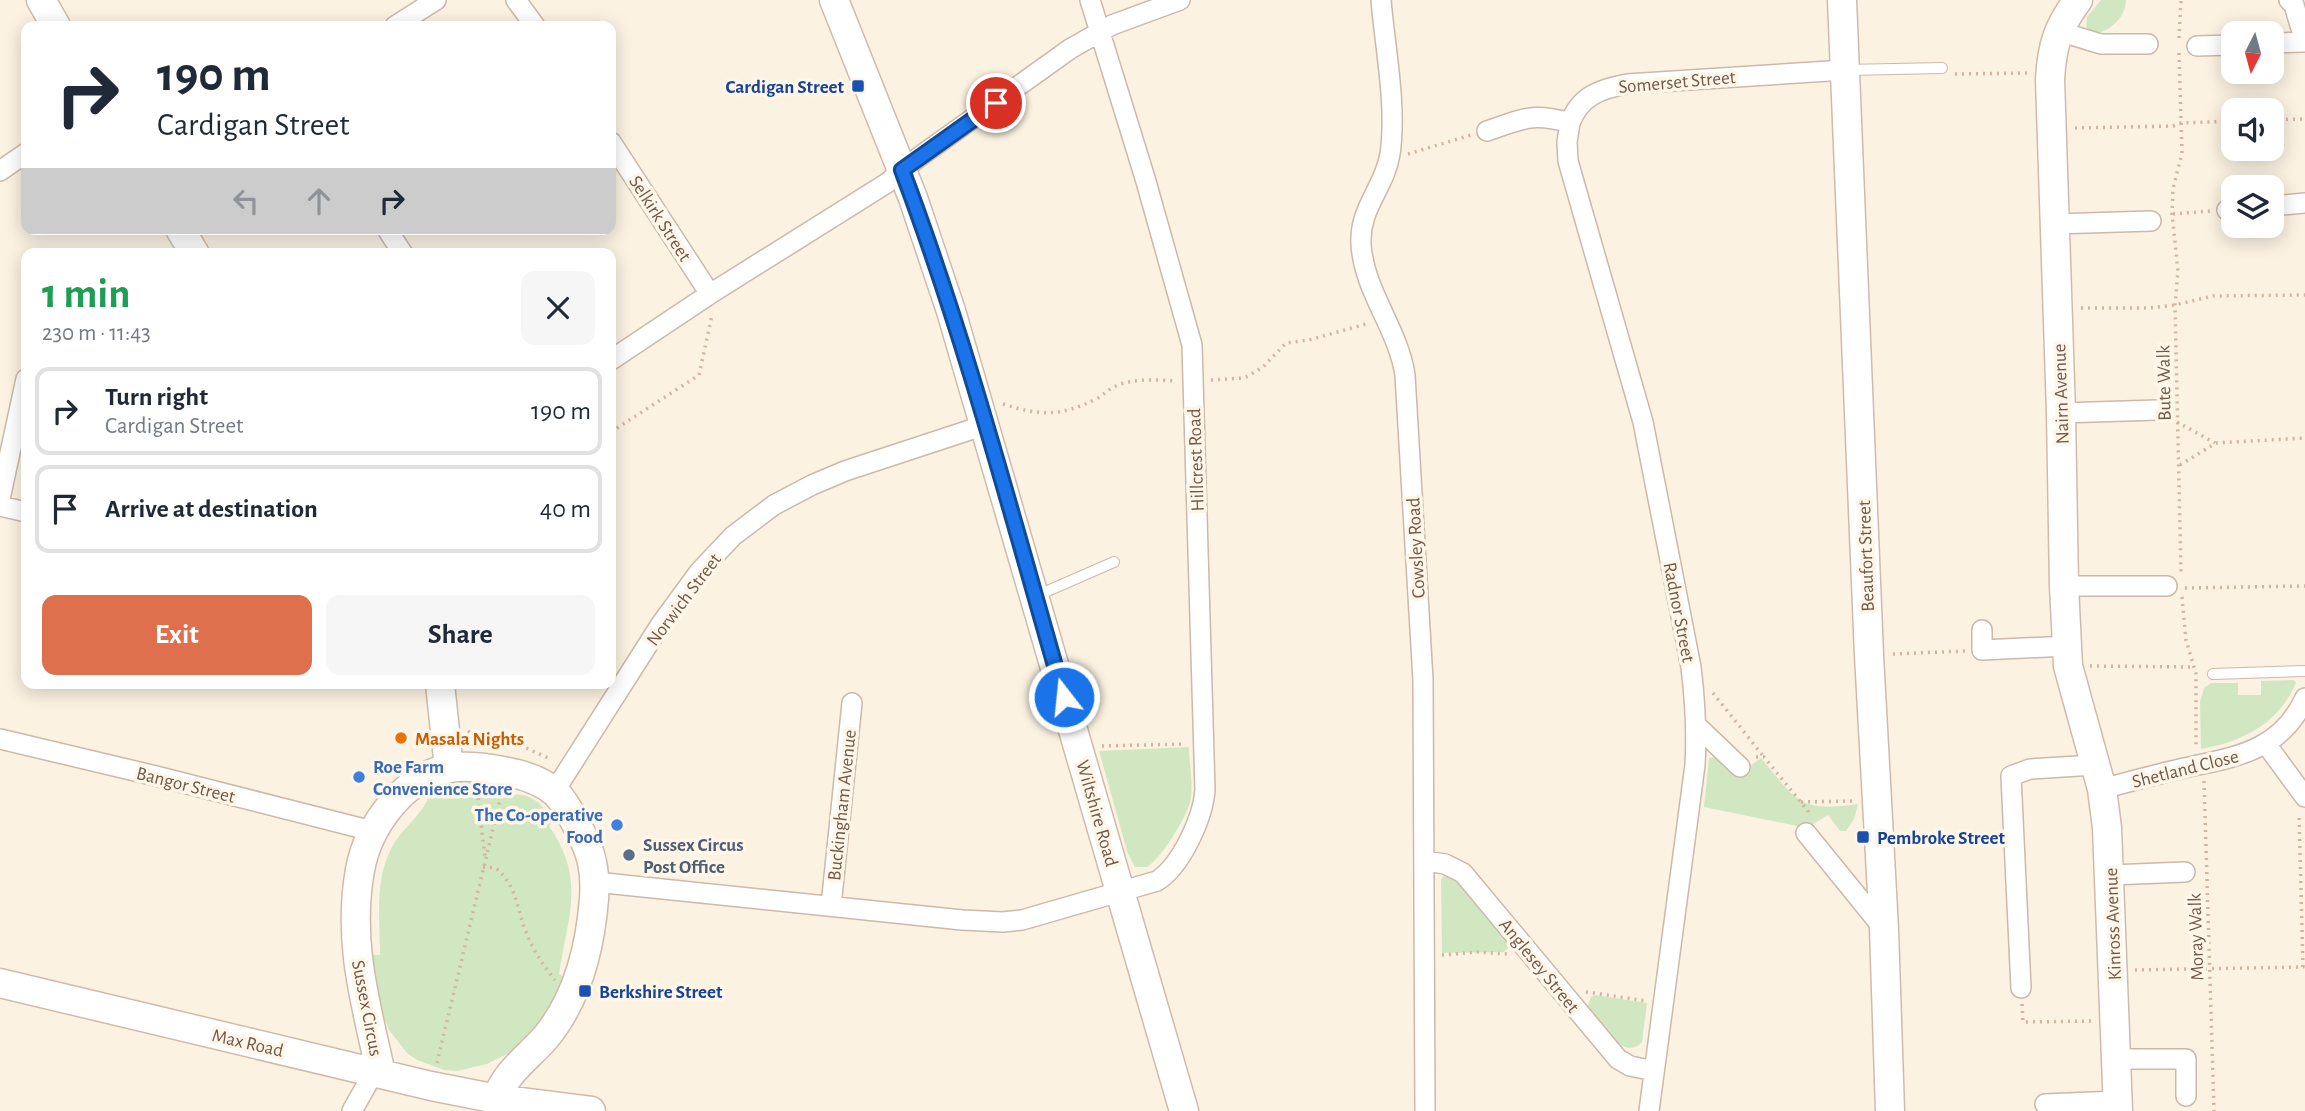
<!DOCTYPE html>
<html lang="en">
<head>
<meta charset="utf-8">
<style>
	body { margin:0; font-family:"Alegreya Sans",sans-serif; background:#f6f6f7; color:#1f2937; height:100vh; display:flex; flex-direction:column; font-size:26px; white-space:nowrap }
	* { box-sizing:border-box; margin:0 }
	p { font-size:23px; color:#747a83 }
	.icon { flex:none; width:38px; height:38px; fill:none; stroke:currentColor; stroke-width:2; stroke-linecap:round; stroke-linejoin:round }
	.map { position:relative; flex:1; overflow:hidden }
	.panel { position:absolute; left:21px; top:248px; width:595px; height:441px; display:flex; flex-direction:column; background:#fff; border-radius:14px; box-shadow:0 4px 18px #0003 }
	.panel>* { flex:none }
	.banner { position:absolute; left:21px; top:21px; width:595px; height:214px; border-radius:14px; box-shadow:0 4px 18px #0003; background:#fff; color:#1f2937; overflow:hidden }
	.needle { width:46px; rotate:186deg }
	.buttons { position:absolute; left:2221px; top:21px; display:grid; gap:14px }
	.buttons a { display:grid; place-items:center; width:63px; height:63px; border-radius:14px; background:#fff; box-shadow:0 4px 18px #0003; font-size:35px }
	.pin { position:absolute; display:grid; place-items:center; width:60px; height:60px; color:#fff; margin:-30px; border:4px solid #fff; border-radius:50%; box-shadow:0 2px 7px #0007 }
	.me { position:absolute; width:77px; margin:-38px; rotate:344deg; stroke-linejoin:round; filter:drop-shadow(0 0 5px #0008) }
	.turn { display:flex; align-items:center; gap:24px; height:147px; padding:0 21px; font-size:32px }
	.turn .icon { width:91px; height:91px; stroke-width:2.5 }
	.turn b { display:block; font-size:49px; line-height:60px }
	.lanes { display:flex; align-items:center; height:66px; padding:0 21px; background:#0003; justify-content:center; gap:35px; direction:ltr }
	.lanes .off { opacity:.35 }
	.round { display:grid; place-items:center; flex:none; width:74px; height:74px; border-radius:14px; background:#f6f6f7 }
	.summary { display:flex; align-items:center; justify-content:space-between; height:119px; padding:0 21px }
	h1 { font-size:42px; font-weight:600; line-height:52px; color:#1e9e55 }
	.action { display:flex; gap:14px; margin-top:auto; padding:14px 21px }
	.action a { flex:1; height:80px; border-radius:14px; background:#de704e; color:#fff; font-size:28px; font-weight:600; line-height:80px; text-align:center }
	.action a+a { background:#f6f6f7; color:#1f2937 }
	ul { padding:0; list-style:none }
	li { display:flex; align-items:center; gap:21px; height:88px; margin:0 14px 10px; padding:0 7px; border:4px solid #e0e1e3; border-radius:14px }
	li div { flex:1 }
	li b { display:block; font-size:26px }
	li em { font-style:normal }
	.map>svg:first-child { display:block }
	.green { fill:#d0e7c2 }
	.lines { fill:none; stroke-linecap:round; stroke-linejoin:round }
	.lane-casing { stroke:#cbb9aa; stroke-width:12 }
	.street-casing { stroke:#cbb9aa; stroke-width:22 }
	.secondary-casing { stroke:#d0bbaa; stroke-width:31 }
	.path { stroke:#d3b49f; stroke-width:3.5; stroke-dasharray:2 5; stroke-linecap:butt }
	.lane { stroke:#fff; stroke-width:10 }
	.street { stroke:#fff; stroke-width:19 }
	.secondary { stroke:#fff; stroke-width:28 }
	.route-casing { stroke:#114b97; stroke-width:18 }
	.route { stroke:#1a73e8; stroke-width:12 }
	.transit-dot { fill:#1a4fb4; stroke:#fef6e8; stroke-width:2.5 }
	.food-dot { fill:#e8710a; stroke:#fef6e8; stroke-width:2.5 }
	.shop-dot { fill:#3f7fe0; stroke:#fef6e8; stroke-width:2.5 }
	.service-dot { fill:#5c6f8a; stroke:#fef6e8; stroke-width:2.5 }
	.labels { text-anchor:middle; stroke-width:7; stroke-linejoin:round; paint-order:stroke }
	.street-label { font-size:19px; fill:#71594a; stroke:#fef6e8 }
	.transit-label { font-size:19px; font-weight:bold; fill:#164399; stroke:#fef6e8; text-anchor:start }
	.food-label { font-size:19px; font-weight:bold; fill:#c56008; stroke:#fef6e8; text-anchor:start }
	.shop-label { font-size:19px; font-weight:bold; fill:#366cbe; stroke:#fef6e8; text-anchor:start }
	.service-label { font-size:19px; font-weight:bold; fill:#4e5e75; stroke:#fef6e8; text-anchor:start }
</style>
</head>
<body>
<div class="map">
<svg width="2305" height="1111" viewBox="0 0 2305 1111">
	<rect width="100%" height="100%" fill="#fbf2e2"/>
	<path class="green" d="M2101,0H2126C2126,17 2109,33 2094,33L2086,27L2087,17Z
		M2294,680L2296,683C2278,724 2242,742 2201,749L2200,702L2204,688L2211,683H2238V695H2261V681Z
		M1189,747C1189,764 1194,786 1190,803C1186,818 1160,860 1147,867H1135L1128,854L1099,751Z
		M1718,757L1735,777L1761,758C1796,800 1799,813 1858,804L1854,819L1846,831H1840L1828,815L1807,828L1704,807L1709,758Z
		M456,780L498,787L508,795C531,792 540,802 553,820L549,826C586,880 568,915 559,974L566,979L558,1000L519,1048L487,1064L457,1071L444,1070L417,1060L407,1053L389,1030L377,999L366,954L380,955C380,918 374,881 392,847C403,826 429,811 430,788Z
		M1444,876L1458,880L1511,945L1504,952L1442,953L1441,879Z
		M1595,995L1647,1003L1642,1042C1623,1063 1599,1022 1587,1008L1591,997Z"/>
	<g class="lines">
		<defs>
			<path id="lane" d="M1846,70L1942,68
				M1036,596L1114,562
				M2213,674L2305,671"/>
			<path id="street" d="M516,0L535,26
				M1381,0C1385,48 1397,106 1390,154C1385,187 1359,208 1361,244C1364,292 1398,328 1405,375L1423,680L1425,1111
				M2289,0L2294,5L2305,42
				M395,26L436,0
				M2058,31L2101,44H2148
				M2272,43L2305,42
				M2197,46L2233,45
				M1570,123L1567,142L1568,161L1643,422L1691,667C1695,700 1697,732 1695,765L1649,1111
				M1487,131C1523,119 1532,112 1570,123C1580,96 1600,89 1627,84L1845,70
				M611,142L710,294
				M0,171L26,153
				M2272,206L2305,203
				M2227,210L2233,209
				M2054,224L2151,221
				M387,229L403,254
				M611,360L710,294L887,183L919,157L1070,49L1112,25L1180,0
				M2061,413L2157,410
				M0,499L26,379
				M0,506L26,512
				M2064,586H2167
				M1982,630V650L2067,646
				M1696,725L1740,767
				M0,739L156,776L372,831
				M2266,744L2305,797
				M2102,789C2128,782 2154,775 2180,769C2233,757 2280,753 2305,698
				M554,792L661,624L699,572L733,536L774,505L812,485L845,471L985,425
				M1806,833L1884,929
				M1426,861L1445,864L1463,873L1618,1059L1630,1066L1654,1071
				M2111,875L2185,872
				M595,882L962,920L1003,922L1022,920L1157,881C1181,866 1203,818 1205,790L1192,345L1145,178L1090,0
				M831,906L852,703
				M2021,988L2011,776L2030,769L2094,765
				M2117,1059H2186V1096
				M2045,1104L2117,1101
				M352,1111L374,1072"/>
			<path id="secondary" d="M41,0L56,26
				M834,0L913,198L951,311L1184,1111
				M1842,0L1869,655L1884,929L1890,1111
				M2078,0C2058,27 2052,45 2050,79L2061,413L2064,586L2068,666L2102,789L2107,828L2118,1111
				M180,229L195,254
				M440,684L449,768
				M0,983L431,1086L497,1099L591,1111
				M381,1074C366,1004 347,942 360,870C368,826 403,777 450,768C466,765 487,768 503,771C521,774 541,780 556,793C566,803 572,817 579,829C592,853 596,872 594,899C590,949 578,998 546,1037C529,1057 504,1073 497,1099"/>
		</defs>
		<use href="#lane" class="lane-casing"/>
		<use href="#street" class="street-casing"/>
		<use href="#secondary" class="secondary-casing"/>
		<path class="path" d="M2179,38L2181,0
			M2179,53L2182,153L2173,189L2172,214L2178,271L2175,305L2181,572
			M1955,74L2028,73
			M2272,120L2305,119
			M2075,128L2173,126L2181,123L2233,121
			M1408,154L1471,135
			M2173,214L2210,211
			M2081,308H2149L2175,305L2213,296L2305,295
			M1211,380L1244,378L1250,375L1263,367L1286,343L1309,340L1366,324
			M1003,404C1041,416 1061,417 1098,398C1104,394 1109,389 1116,386C1133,378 1158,380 1176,381
			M2177,422L2215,443
			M611,432L699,375L712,315
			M2180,465L2216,443L2305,438
			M2185,588L2305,586
			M2182,597L2186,640L2196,674V749
			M1893,654L1966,651
			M2090,666L2193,667
			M1713,693L1764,757
			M468,731L477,739L511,741L548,758
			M1102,746L1185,744
			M1756,757H1764L1808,811V817
			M2204,781L2214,1111
			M477,791L485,856
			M1801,802L1855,801
			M483,867L496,868C518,888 516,907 526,932C533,950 543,965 555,980
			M1442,955L1477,952L1507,954
			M2135,970L2303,967L2299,814
			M1586,992L1647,1001
			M2022,1004L2023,1022L2093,1021
			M437,1063L501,795"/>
		<use href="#lane" class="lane"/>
		<use href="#street" class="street"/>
		<use href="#secondary" class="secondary"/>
	</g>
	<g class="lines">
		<defs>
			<path id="route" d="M996,103L902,170C967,342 1013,521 1064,697"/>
		</defs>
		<use href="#route" class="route-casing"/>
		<use href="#route" class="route"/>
	</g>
	<g class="transit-dot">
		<rect x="851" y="79" width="14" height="14" rx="3.5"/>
		<rect x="1856" y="830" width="14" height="14" rx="3.5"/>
		<rect x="578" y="984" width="14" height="14" rx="3.5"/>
	</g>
	<circle class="food-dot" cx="401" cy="738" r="7"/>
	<g class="shop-dot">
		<circle cx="359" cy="777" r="7"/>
		<circle cx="617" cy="825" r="7"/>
	</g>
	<circle class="service-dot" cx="629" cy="855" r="7"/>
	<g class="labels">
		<g class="street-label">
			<text transform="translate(1677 81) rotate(-5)" y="7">Somerset Street</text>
			<text transform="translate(661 218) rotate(57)" y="7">Selkirk Street</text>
			<text transform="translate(2163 383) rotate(-91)" y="7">Bute Walk</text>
			<text transform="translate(2060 394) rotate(-92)" y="7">Nairn Avenue</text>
			<text transform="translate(1195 460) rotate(-92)" y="7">Hillcrest Road</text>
			<text transform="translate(1415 548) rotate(-93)" y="7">Cowsley Road</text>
			<text transform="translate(1865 556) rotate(-92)" y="7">Beaufort Street</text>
			<text transform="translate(683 599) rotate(-53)" y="7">Norwich Street</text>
			<text transform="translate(1680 612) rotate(79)" y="7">Radnor Street</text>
			<text transform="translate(2185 768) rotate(-14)" y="7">Shetland Close</text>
			<text transform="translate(186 784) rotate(14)" y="7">Bangor Street</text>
			<text transform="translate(841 805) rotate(-84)" y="7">Buckingham Avenue</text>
			<text transform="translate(1098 813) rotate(74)" y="7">Wiltshire Road</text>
			<text transform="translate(2112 924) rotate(-92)" y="7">Kinross Avenue</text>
			<text transform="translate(2195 937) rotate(-92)" y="7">Moray Walk</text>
			<text transform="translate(1540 965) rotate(51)" y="7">Anglesey Street</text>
			<text transform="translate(368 1008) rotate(79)" y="7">Sussex Circus</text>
			<text transform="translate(248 1042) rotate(13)" y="7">Max Road</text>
		</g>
		<g class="transit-label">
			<text x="844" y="93" text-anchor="end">Cardigan Street</text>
			<text x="1877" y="844">Pembroke Street</text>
			<text x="599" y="998">Berkshire Street</text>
		</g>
		<g class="food-label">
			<text x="415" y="745">Masala Nights</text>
		</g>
		<g class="shop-label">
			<text x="373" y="773">Roe Farm<tspan x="373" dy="22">Convenience Store</tspan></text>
			<text x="603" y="821" text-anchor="end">The Co-operative<tspan x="603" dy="22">Food</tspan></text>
		</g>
		<g class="service-label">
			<text x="643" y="851">Sussex Circus<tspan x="643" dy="22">Post Office</tspan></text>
		</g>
	</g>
</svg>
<div class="buttons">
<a><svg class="needle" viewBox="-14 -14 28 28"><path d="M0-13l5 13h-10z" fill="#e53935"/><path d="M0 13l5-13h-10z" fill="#747a83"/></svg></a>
<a><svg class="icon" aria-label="sound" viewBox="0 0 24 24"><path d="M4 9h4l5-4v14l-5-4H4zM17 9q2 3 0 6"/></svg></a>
<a><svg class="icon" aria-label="layers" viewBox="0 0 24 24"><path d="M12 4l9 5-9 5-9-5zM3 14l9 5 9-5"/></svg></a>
</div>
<div class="pin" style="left:996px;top:103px;background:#d93025"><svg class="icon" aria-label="arrive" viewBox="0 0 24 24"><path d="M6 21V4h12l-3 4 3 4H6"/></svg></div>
<svg class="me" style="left:1064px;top:697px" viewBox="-20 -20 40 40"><circle r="17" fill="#1a73e8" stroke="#fff" stroke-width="3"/><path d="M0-11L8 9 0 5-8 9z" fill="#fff"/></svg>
<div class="banner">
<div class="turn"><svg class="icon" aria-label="right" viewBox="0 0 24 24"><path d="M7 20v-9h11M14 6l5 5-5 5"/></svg><div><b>190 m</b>Cardigan Street</div></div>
<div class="lanes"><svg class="icon off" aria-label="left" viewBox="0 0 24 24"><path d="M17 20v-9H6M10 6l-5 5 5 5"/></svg><svg class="icon off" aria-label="ahead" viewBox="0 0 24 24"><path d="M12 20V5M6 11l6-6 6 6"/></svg><svg class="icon" aria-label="right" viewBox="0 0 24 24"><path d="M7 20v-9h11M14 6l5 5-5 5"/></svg></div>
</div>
<section class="panel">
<div class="summary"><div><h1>1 min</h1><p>230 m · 11:43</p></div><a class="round"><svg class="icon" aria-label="close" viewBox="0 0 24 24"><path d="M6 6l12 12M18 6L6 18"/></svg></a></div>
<ul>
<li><svg class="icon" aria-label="right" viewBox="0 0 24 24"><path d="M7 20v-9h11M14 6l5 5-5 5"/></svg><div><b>Turn right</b><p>Cardigan Street</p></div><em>190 m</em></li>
<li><svg class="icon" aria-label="arrive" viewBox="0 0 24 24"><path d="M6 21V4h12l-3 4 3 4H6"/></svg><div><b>Arrive at destination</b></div><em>40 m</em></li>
</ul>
<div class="action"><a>Exit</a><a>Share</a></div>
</section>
</div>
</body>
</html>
